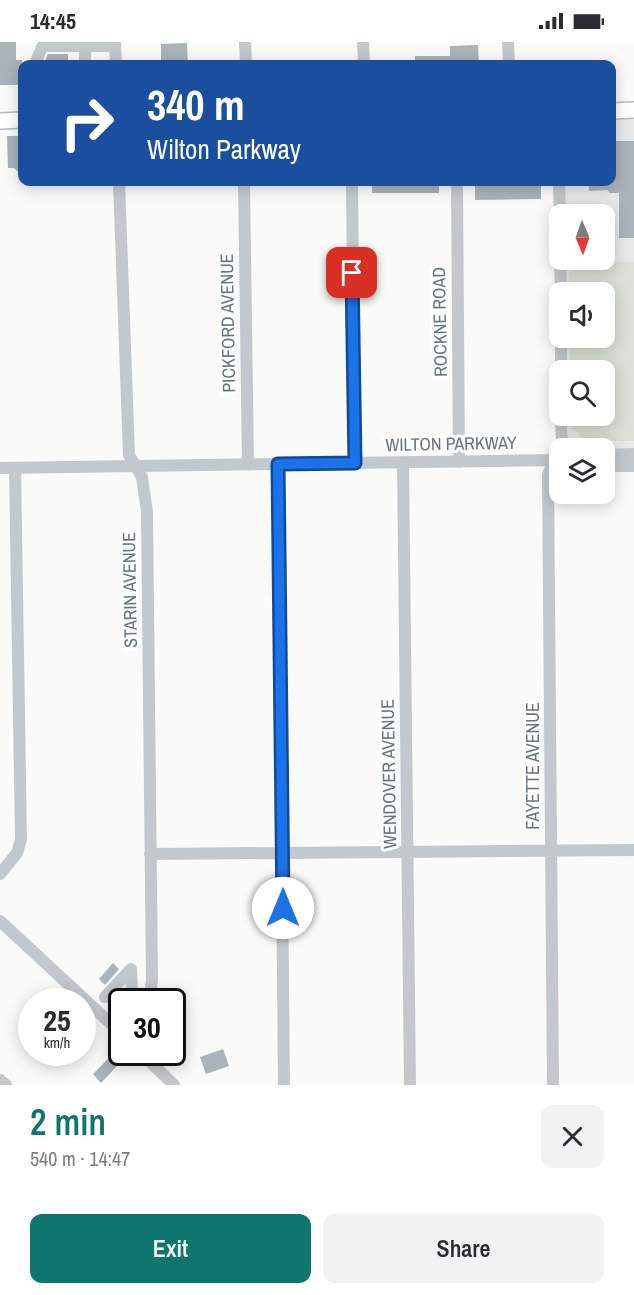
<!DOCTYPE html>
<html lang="en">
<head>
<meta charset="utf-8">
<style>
	body { margin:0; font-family:"Archivo Narrow",sans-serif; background:#f2f2f3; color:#2b2b33; height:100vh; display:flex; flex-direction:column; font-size:22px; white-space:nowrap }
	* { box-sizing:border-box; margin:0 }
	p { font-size:20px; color:#7c7c81 }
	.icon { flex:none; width:33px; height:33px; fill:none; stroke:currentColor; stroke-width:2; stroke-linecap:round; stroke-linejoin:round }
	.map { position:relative; height:1043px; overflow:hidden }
	.drawer { display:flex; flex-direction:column; background:#fff; flex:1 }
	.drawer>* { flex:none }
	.hud { position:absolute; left:18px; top:18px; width:598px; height:126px; border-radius:12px; box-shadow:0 3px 15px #0003; background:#1a4fa0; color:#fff; overflow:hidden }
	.needle { width:39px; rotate:178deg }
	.fabs { position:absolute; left:549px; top:162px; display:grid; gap:12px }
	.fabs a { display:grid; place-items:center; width:66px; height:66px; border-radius:12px; background:#fff; box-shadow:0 3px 15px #0003; font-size:30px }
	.speed { position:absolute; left:18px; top:946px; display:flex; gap:12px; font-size:30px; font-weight:700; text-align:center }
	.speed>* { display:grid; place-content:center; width:78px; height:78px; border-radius:50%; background:#fff; box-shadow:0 3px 15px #0003; line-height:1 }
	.speed small { font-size:15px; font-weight:400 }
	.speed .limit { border:3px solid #111; border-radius:9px; background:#fff; color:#111 }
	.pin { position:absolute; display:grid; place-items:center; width:51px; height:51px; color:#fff; margin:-26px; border-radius:12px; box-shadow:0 3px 9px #0006 }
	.me { position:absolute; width:66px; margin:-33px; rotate:0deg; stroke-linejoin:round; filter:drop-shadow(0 0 4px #0008) }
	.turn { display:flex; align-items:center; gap:21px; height:126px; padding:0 30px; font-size:27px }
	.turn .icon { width:78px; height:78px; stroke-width:2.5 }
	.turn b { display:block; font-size:42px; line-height:51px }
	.round { display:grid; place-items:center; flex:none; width:63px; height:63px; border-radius:12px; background:#f2f2f3 }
	.summary { display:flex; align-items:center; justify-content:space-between; height:102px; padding:0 30px }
	h1 { font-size:36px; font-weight:600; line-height:45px; color:#0f766e }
	.button { display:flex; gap:12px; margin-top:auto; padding:12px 30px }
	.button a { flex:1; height:69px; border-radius:12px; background:#0f766e; color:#fff; font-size:24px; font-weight:600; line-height:69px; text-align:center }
	.button a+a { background:#f2f2f3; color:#2b2b33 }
	.status { display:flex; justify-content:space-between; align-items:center; height:42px; padding:0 30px; background:#fff; direction:ltr }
	.status svg { height:16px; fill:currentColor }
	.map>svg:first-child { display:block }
	.built { fill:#e8e9e9 }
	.green { fill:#dadfd7 }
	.building { fill:#aab3b9 }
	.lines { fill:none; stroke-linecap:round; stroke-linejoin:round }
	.minor-tunnel { stroke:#d5d9db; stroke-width:12; stroke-dasharray:12 6; stroke-linecap:butt }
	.major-casing { stroke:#b5babe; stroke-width:18 }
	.minor { stroke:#c3c8cc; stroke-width:12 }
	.major { stroke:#fff; stroke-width:15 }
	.route-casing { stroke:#114b97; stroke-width:15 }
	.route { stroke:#1a73e8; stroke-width:10 }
	.labels { text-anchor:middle; stroke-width:6; stroke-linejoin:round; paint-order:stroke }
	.street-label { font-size:18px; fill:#657683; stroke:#fff }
</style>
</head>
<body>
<div class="status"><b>14:45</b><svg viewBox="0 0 49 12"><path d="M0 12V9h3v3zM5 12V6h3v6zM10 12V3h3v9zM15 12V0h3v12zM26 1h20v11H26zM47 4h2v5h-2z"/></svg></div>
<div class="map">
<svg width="634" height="1043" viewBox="0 0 634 1043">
	<rect width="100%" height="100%" fill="#fafaf8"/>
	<path class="built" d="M634,75V407L573,406L570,404L568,400V374H604V328H567V296H604V250H566V218H604V172H565V140H612V76Z"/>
	<path class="green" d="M578,220H634V399H585L571,385L570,374H604V328H570V296H604V250H570L569,232Z"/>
	<path class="building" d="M0,0H16V18H22V43H0Z
		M187,1L188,22H161V2Z
		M478,3L479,22H415V14H450V4Z
		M48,12H68V22H46V16Z
		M7,94H22V133L14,126H8Z
		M612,99H634V196H619V151H609L608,148L589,149V140H612Z
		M372,142H439V151H372Z
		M475,142H541V157L475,158Z
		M113,921L119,927L105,943L99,937Z
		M223,1007L229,1024L206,1032L200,1015Z
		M110,1015L118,1023L101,1041L93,1032Z"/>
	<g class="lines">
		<path class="minor-tunnel" d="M43,21V22"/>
		<defs>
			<path id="major" d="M612,69L634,68
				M0,79L22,78"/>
		</defs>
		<use href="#major" class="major-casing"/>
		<path class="minor" d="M115,0L116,22
			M245,0L246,22
			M363,0L364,22
			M508,0L509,22
			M85,5V22
			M35,22L42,5L45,4H115
			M119,140L129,413L142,435L147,470L152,938L149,960
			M244,140L248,423
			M352,140L355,421
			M457,140L459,420
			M559,140L560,172
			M560,218L561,250
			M561,296V328
			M560,406L562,404L561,374
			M604,413L634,412
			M403,420L410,1043
			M278,422L284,1043
			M604,424H634
			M0,426L554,418L559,416
			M150,812L634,808
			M0,832L17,811L21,797L15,426
			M0,879L122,992
			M105,955L131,927
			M122,960L132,949L131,927
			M141,1011L174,1043
			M0,1038L6,1043
			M553,1043L548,433L554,418L560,408"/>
		<use href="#major" class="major"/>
	</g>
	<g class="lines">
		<defs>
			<path id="route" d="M283,866L278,422L355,421L352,231"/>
		</defs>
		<use href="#route" class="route-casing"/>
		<use href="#route" class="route"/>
	</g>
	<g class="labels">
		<g class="street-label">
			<text transform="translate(440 280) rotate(-91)" y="6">ROCKNE ROAD</text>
			<text transform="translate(228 281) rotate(-91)" y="6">PICKFORD AVENUE</text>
			<text transform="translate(451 402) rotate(-1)" y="6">WILTON PARKWAY</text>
			<text transform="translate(130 548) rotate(-91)" y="6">STARIN AVENUE</text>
			<text transform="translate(533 724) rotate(-90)" y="6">FAYETTE AVENUE</text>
			<text transform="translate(389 732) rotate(-91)" y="6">WENDOVER AVENUE</text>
		</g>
	</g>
</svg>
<div class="fabs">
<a><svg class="needle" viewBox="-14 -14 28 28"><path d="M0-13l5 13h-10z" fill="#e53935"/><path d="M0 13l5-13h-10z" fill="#7c7c81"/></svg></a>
<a><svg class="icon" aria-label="sound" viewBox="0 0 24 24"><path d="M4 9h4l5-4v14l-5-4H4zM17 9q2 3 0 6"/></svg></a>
<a><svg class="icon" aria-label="search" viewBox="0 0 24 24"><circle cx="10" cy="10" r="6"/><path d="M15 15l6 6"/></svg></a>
<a><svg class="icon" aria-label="layers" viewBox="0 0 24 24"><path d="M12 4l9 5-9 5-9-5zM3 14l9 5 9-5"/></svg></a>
</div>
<div class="speed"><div>25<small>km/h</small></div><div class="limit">30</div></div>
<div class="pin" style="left:352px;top:231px;background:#d93025"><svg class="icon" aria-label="arrive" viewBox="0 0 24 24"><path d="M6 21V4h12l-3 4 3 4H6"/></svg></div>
<svg class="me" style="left:283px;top:866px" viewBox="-20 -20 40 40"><circle r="19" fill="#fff"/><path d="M0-13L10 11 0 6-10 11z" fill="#1a73e8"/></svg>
<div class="hud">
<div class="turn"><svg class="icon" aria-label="right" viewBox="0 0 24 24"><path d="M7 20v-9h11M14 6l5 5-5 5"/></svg><div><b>340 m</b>Wilton Parkway</div></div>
</div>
</div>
<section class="drawer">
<div class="summary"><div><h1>2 min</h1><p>540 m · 14:47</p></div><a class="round"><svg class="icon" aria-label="close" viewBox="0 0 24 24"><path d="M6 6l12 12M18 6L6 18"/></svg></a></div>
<div class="button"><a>Exit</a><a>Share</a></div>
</section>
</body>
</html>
